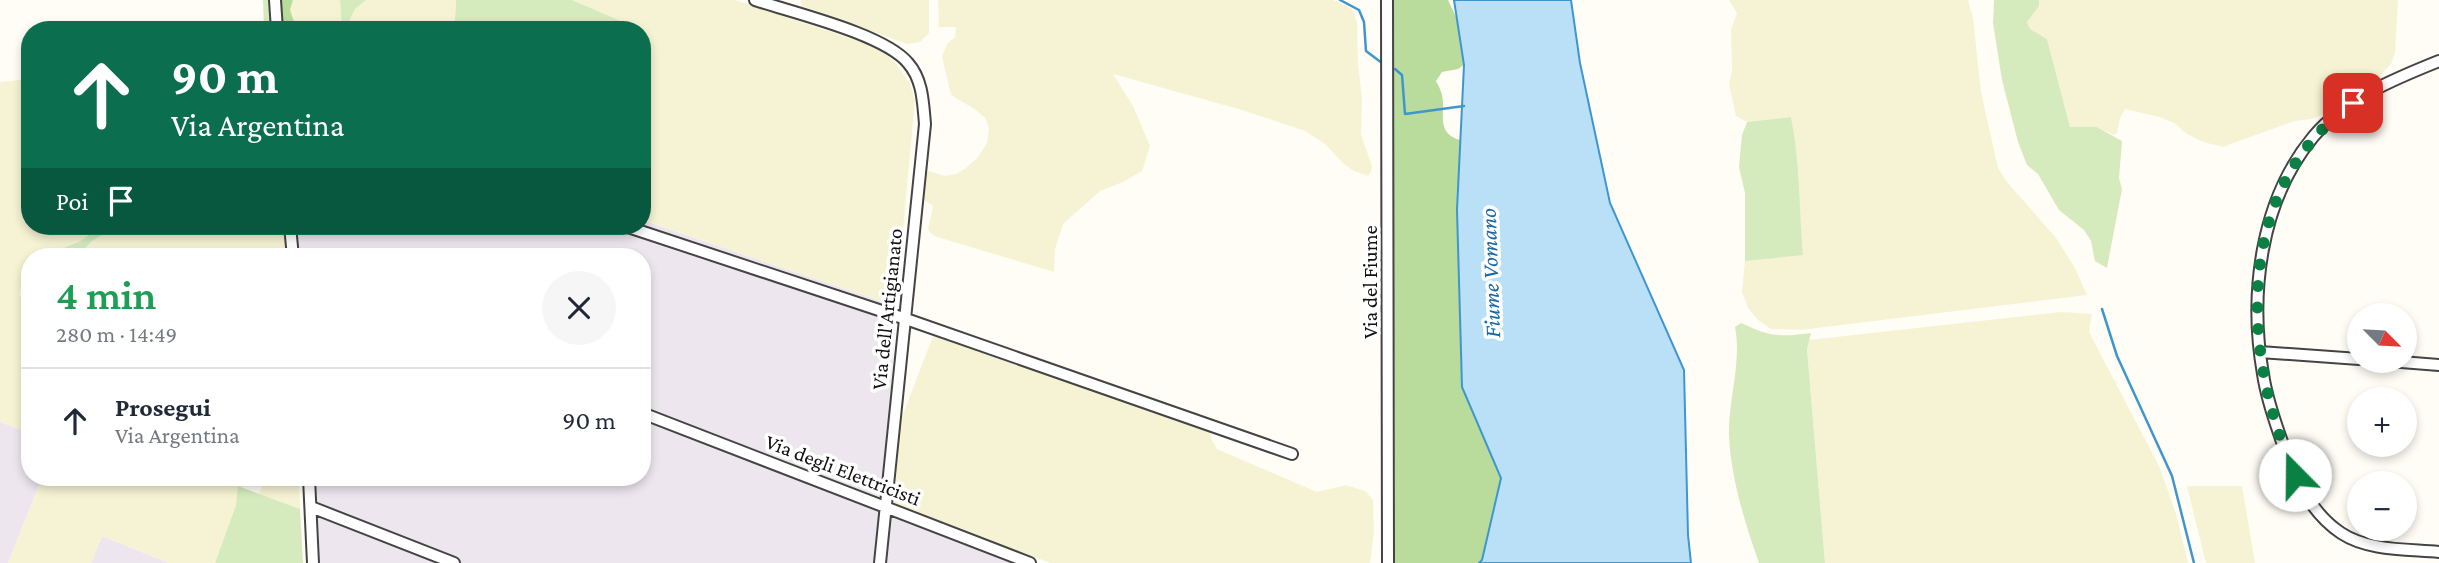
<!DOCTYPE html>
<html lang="it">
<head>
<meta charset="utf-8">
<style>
	body { margin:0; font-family:"Crimson Pro",serif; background:#f6f6f7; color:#1f2937; height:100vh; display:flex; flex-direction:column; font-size:26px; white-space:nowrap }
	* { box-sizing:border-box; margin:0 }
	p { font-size:23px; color:#747a83 }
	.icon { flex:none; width:38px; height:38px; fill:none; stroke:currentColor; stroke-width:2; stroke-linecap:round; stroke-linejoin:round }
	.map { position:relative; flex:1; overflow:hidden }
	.details { position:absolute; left:21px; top:248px; width:630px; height:238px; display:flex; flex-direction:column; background:#fff; border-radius:28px; box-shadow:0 4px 10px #0003 }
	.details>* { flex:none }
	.hud { position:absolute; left:21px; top:21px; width:630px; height:214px; border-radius:28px; box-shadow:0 4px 10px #0003; background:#0b6e4f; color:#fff; overflow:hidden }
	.needle { width:46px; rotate:114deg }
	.buttons { position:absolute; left:2347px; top:303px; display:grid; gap:14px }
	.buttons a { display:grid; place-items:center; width:70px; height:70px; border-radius:50%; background:#fff; box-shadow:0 4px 10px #0003; font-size:35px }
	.pin { position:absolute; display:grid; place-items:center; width:60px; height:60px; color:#fff; margin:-30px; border-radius:14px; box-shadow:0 4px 10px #0006 }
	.me { position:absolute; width:77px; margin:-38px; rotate:338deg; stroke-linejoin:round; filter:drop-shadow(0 0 5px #0008) }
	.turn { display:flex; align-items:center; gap:24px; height:147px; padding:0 35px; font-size:32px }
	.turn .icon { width:91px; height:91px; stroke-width:2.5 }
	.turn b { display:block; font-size:49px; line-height:60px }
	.then { display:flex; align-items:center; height:66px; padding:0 35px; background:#0003; gap:14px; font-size:26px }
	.round { display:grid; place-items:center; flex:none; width:74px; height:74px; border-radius:37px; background:#f6f6f7 }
	.head { display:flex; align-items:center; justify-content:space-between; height:119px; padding:0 35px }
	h1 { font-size:42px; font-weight:600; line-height:52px; color:#1e9e55 }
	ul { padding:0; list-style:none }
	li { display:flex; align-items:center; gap:21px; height:105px; padding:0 35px; border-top:2px solid #e0e1e3 }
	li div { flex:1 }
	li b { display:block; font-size:26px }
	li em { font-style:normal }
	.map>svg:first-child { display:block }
	.industrial { fill:#eee6ef }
	.farmland { fill:#f6f3d4 }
	.green { fill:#d5ebbd }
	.forest { fill:#b9dc9c }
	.water { fill:#b9e0f7; stroke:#3f96cf; stroke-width:2 }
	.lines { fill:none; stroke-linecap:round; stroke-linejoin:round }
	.stream { stroke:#3f96cf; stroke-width:2.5 }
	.minor-casing { stroke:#444; stroke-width:14 }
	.minor { stroke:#fff; stroke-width:10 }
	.route { stroke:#0b8043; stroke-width:12; stroke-dasharray:0 21.6 }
	.labels { text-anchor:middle; stroke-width:7; stroke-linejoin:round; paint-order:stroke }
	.street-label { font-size:21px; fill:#111; stroke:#fff }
	.water-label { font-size:23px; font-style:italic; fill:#1768a6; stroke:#fff }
</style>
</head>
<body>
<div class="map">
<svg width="2439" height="563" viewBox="0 0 2439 563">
	<rect width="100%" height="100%" fill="#fffdf5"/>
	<path class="industrial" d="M642,220L896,306L884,508L1022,563H314L309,478H642V257H296L295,226H642Z
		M0,422L30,433V478H42L8,563H0Z
		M102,536L169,563H91Z"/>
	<path class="farmland" d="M293,0H340L342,30H297L290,10Z
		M366,0H456L455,20L452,30H345L355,9Z
		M572,0H735L877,47L895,62L910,84L915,100L896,306L642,220V30H620L622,22Z
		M801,0H929V33L920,42L907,44L801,6Z
		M938,0H1333L1352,9L1357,22L1358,62L1362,99L1361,135L1372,166L1371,172L1368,176L1354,171L1344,164L1325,144L1305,131L1242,110L1113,74L1133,106L1150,146L1142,171L1123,182L1100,191L1063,224L1055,249L1054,272L934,236L928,230L933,206L923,199L926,170L945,176L956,174L966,168L978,157L987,143L989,129L986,119L976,110L951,95L942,57L947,44L955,37L956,27H939Z
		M1729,0H1968L1973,18L1981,92L1998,168L2007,182L2056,238L2075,268L2087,295L1800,330L1771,329L1758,320L1748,308L1742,292L1745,261L1803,254L1791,117L1747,122L1736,116L1729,84L1732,70L1731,29L1737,13Z
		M2039,0H2398L2395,53L2391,64L2377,79L2321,115L2312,119L2294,121L2223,147L2203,142L2187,134L2174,123L2159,117L2125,109L2120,118L2117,133L2114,135L2097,127H2070L2047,39L2029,29L2027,21L2039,6Z
		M30,79V226H95L90,235L83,241L59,250L55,257H30V276L23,279L19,296L30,292V433L0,422V82Z
		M118,226H284L286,257H77L92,241Z
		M2061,312L2092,314L2089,332L2160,468L2176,514L2188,563H1825L1807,349L1809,340Z
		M933,336L1210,432L1212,440L1217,449L1317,492L1346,485L1365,491L1373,500L1374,532L1370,563H1051L894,506L900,422Z
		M42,478H248L244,487L239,486L236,505L215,563H169L102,536L91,563H8Z
		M250,478H299L300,509L259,494L263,483Z
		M2187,486H2242L2255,563H2206Z"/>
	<path class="green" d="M263,0H269L271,30H264Z
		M340,0H366L355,9L345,30H342Z
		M456,0H572L623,22L620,30H452L455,20Z
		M1994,0H2039V6L2027,22L2030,29L2047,39L2070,127H2097L2122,141L2119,178L2122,189L2107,268L2095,261L2091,241L2084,230L2059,210L2038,174L2027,165L2018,142L2002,80L1993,23Z
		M1791,117C1800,162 1799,209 1803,255L1745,261V193L1739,167L1742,135L1747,122Z
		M95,226H118L92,241L77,257H55C65,240 81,250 95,226Z
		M1741,323C1771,337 1778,337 1811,333L1807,349L1825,563H1759C1745,523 1731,479 1729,436C1728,400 1742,362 1735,327Z
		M238,486L300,509L303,563H215L236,505Z"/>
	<path class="forest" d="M280,0H293L290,10L297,30H281Z
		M1392,0H1448L1457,19L1464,65L1458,69L1442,72L1436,81C1440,88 1443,95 1443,103C1443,121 1440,134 1460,140L1457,210L1462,387L1501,478L1482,560L1479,563H1392L1395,498Z"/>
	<path class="water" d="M1454,0H1571L1580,63L1610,203L1684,370L1688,535L1691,563H1479L1482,560L1501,478L1462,387L1457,210L1464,65Z"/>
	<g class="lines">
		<path class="stream" d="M1340,0L1359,10L1364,22L1366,51L1382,63
			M1395,69L1402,75L1405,114L1464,106
			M2102,309L2117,356L2172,476L2194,563"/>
		<defs>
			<path id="minor" d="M275,0L277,30
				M755,0C794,13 884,34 908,63C923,80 923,103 925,124L880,563
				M1387,0L1388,563
				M2439,61C2394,79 2345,99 2313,137C2260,201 2249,295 2263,374C2266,395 2273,416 2280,436C2292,472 2308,511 2341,533C2368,551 2407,549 2439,552
				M290,226L293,257
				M625,226L906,319L1292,454
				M2260,352L2359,359
				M2376,360L2439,365
				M642,413L1030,563
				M309,478L313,563
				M311,507L454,563"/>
		</defs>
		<use href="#minor" class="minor-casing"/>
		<use href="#minor" class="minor"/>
	</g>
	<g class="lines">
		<path class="route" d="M2295,475C2241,353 2233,189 2353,103"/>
	</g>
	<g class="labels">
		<g class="street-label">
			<text transform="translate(1370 282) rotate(-90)" y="7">Via del Fiume</text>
			<text transform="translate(887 309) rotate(-84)" y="7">Via dell'Artigianato</text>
			<text transform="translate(843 470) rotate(21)" y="7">Via degli Elettricisti</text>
		</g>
		<g class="water-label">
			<text transform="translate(1490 273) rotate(-92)" y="8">Fiume Vomano</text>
		</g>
	</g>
</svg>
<div class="buttons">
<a><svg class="needle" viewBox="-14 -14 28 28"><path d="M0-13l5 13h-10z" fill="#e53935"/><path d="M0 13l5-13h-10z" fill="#747a83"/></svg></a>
<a>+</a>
<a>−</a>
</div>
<div class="pin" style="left:2353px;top:103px;background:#d93025"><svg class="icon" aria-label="arrive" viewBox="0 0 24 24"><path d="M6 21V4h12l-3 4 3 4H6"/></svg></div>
<svg class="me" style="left:2295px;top:475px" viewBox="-20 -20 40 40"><circle r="19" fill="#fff"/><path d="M0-13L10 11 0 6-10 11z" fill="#0b8043"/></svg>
<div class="hud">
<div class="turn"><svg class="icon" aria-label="ahead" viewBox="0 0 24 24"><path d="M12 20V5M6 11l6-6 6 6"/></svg><div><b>90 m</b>Via Argentina</div></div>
<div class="then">Poi<svg class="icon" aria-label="arrive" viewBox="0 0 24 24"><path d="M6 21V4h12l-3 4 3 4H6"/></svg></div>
</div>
<section class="details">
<div class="head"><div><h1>4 min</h1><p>280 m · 14:49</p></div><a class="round"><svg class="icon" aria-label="close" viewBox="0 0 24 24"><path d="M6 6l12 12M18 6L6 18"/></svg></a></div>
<ul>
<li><svg class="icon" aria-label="ahead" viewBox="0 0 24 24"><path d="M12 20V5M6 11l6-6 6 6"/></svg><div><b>Prosegui</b><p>Via Argentina</p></div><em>90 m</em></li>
</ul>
</section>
</div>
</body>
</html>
